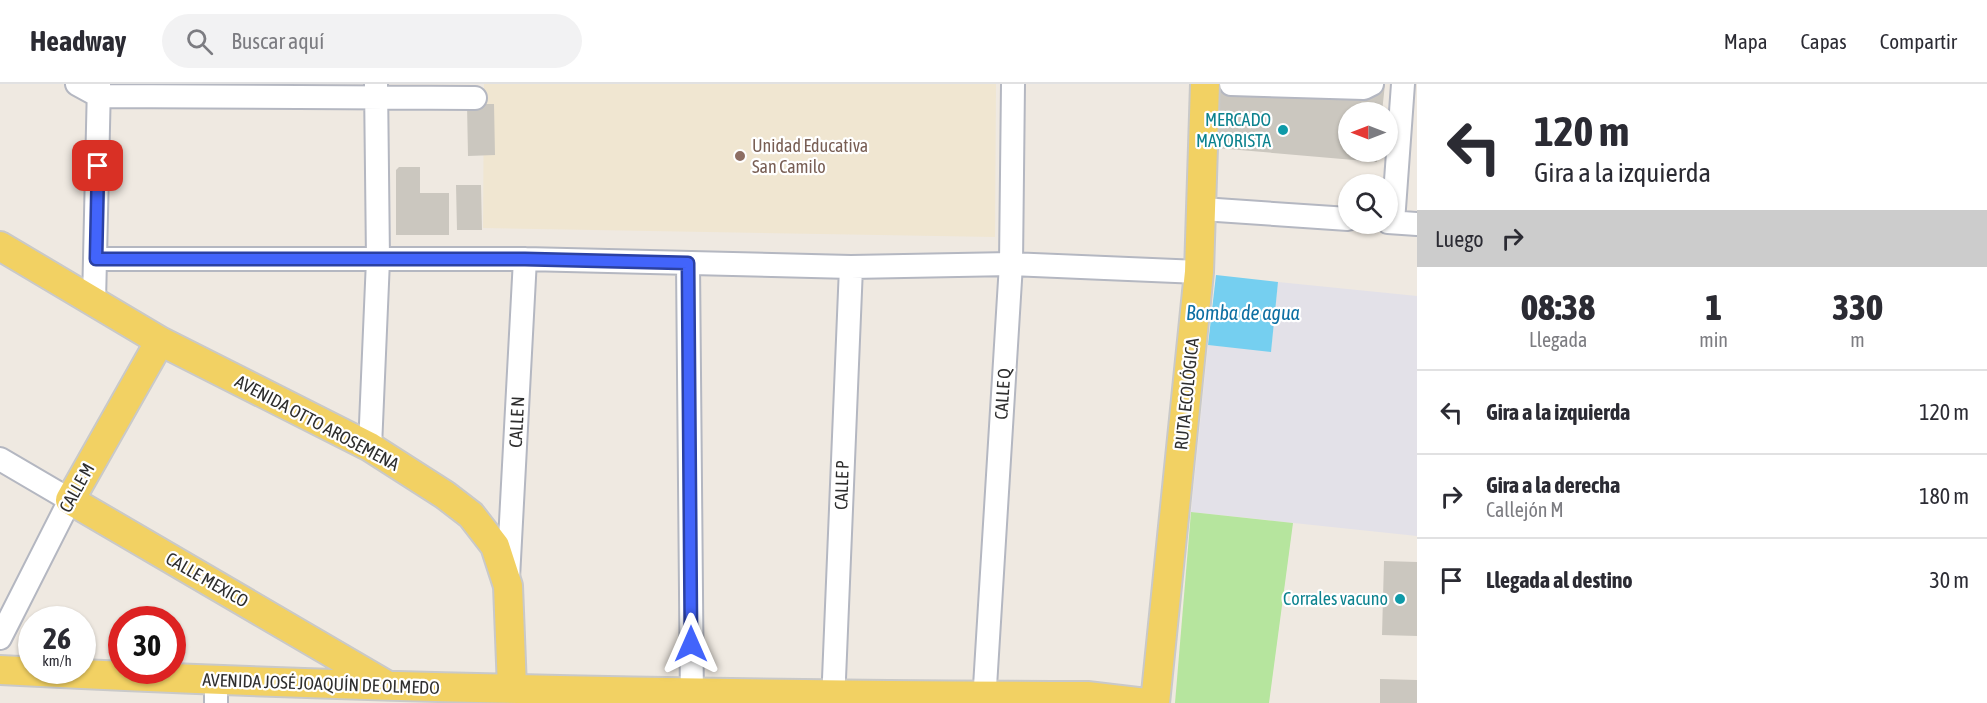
<!DOCTYPE html>
<html lang="es">
<head>
<meta charset="utf-8">
<style>
	body { margin:0; font-family:"Asap Condensed",sans-serif; background:#f2f2f3; color:#2b2b33; height:100vh; display:flex; flex-direction:column; font-size:22px; white-space:nowrap }
	* { box-sizing:border-box; margin:0 }
	p { font-size:20px; color:#7c7c81 }
	.icon { flex:none; width:33px; height:33px; fill:none; stroke:currentColor; stroke-width:2; stroke-linecap:round; stroke-linejoin:round }
	.map { position:relative; flex:1; overflow:hidden }
	.sheet { display:flex; flex-direction:column; background:#fff; width:570px }
	.sheet>* { flex:none }
	.banner { background:#fff; color:#2b2b33; overflow:hidden }
	.needle { width:39px; rotate:270deg }
	.controls { position:absolute; left:1338px; top:18px; display:grid; gap:12px }
	.controls a { display:grid; place-items:center; width:60px; height:60px; border-radius:50%; background:#fff; box-shadow:0 2px 4px #0004; font-size:30px }
	.speed { position:absolute; left:18px; top:522px; display:flex; gap:12px; font-size:30px; font-weight:700; text-align:center }
	.speed>* { display:grid; place-content:center; width:78px; height:78px; border-radius:50%; background:#fff; box-shadow:0 2px 4px #0004; line-height:1 }
	.speed small { font-size:15px; font-weight:400 }
	.speed .limit { border:9px solid #d22; background:#fff; color:#111 }
	.pin { position:absolute; display:grid; place-items:center; width:51px; height:51px; color:#fff; margin:-26px; border-radius:12px; box-shadow:0 3px 9px #0006 }
	.me { position:absolute; width:66px; margin:-33px; rotate:0deg; stroke-linejoin:round; filter:drop-shadow(0 0 4px #0008) }
	.turn { display:flex; align-items:center; gap:21px; height:126px; padding:0 18px; font-size:27px }
	.turn .icon { width:78px; height:78px; stroke-width:2.5 }
	.turn b { display:block; font-size:42px; line-height:51px }
	.then { display:flex; align-items:center; height:57px; padding:0 18px; background:#0003; gap:12px; font-size:22px }
	.eta { display:flex; justify-content:space-evenly; align-items:center; height:102px; text-align:center }
	.eta b { font-size:36px; font-weight:800; line-height:42px }
	ul { padding:0; list-style:none }
	li { display:flex; align-items:center; gap:18px; height:84px; padding:0 18px; border-top:2px solid #e1e1e2 }
	li div { flex:1 }
	li b { display:block; font-size:22px }
	li em { font-style:normal }
	header { display:flex; align-items:center; gap:36px; box-sizing:border-box; height:84px; padding:0 30px; background:#fff; border-bottom:2px solid #e1e1e2 }
	header strong { font-size:28px }
	nav { display:flex; gap:33px; margin-inline-start:auto; font-size:21px }
	.search { width:420px; height:54px; background:#f2f2f3; display:flex; align-items:center; gap:15px; box-sizing:border-box; padding:0 21px; border-radius:33px; color:#7c7c81; font-size:22px }
	main { display:flex; flex:1; min-height:0 }
	.map>svg:first-child { display:block }
	.industrial { fill:#e3e1e8 }
	.education { fill:#f0e6d1 }
	.green { fill:#b6e59e }
	.water { fill:#75cff0 }
	.building { fill:#cbc7bf }
	.lines { fill:none; stroke-linecap:round; stroke-linejoin:round }
	.minor-casing { stroke:#b4b7c1; stroke-width:26 }
	.major-casing { stroke:#c9c9c9; stroke-width:32 }
	.minor { stroke:#fff; stroke-width:22 }
	.major { stroke:#f2d163; stroke-width:28 }
	.route-casing { stroke:#2b41a3; stroke-width:15 }
	.route { stroke:#4264fb; stroke-width:10 }
	.culture-dot { fill:#0f9aa8; stroke:#fff; stroke-width:2 }
	.education-dot { fill:#8d6e63; stroke:#fff; stroke-width:2 }
	.labels { text-anchor:middle; stroke-width:4.5; stroke-linejoin:round; paint-order:stroke }
	.culture-label { font-size:18px; fill:#0d838f; stroke:#fff; text-anchor:end }
	.education-label { font-size:18px; fill:#785e54; stroke:#fff; text-anchor:start }
	.street-label { font-size:18px; fill:#2e2e2e; stroke:#fff }
	.water-label { font-size:20px; font-style:italic; fill:#0d6fa3; stroke:#fff }
</style>
</head>
<body>
<header>
<strong>Headway</strong>
<div class="search"><svg class="icon" aria-label="search" viewBox="0 0 24 24"><circle cx="10" cy="10" r="6"/><path d="M15 15l6 6"/></svg>Buscar aquí</div>
<nav><a>Mapa</a><a>Capas</a><a>Compartir</a></nav>
</header>
<main>
<div class="map">
<svg width="1417" height="619" viewBox="0 0 1417 619">
	<rect width="100%" height="100%" fill="#efe9e1"/>
	<path class="industrial" d="M1278,198L1417,212V452L1191,428L1208,261L1271,267Z"/>
	<path class="education" d="M484,0H996L995,153L483,144Z"/>
	<path class="green" d="M1191,428L1293,439L1269,619H1175Z"/>
	<path class="water" d="M1216,191L1278,198L1271,268L1208,261Z"/>
	<path class="building" d="M1218,0H1385L1382,28H1348V68H1378L1377,78L1216,64Z
		M467,20H494L495,71L468,72Z
		M399,83H420V109H449V151H396V86Z
		M456,101H481L482,146H457Z
		M1384,477L1417,478V552L1382,551Z
		M1380,595L1417,596V619H1380Z"/>
	<g class="lines">
		<defs>
			<path id="minor" d="M77,0L99,12L475,14
				M1231,0L1364,4L1372,0
				M1202,125L1348,135
				M1388,138L1417,140
				M1393,138L1403,0
				M96,175H525L851,183L1011,180L1199,188
				M688,179L692,619
				M94,218L99,0
				M370,363L378,176L376,0
				M0,375L70,416L0,554
				M508,494L525,175
				M216,619V597
				M833,619L851,183
				M984,619L1011,180L1013,0"/>
			<path id="major" d="M0,162L160,257L370,363L445,411L471,431L495,462L508,502L512,604
				M160,257L70,416L385,600
				M0,586C362,605 724,611 1087,612L1146,619
				M1155,619L1199,188L1205,0"/>
		</defs>
		<use href="#minor" class="minor-casing"/>
		<use href="#major" class="major-casing"/>
		<use href="#minor" class="minor"/>
		<use href="#major" class="major"/>
	</g>
	<g class="lines">
		<defs>
			<path id="route" d="M98,82L96,175H525L688,179L691,560"/>
		</defs>
		<use href="#route" class="route-casing"/>
		<use href="#route" class="route"/>
	</g>
	<g class="culture-dot">
		<circle cx="1283" cy="46" r="6"/>
		<circle cx="1400" cy="515" r="6"/>
	</g>
	<circle class="education-dot" cx="740" cy="72" r="6"/>
	<g class="labels">
		<g class="culture-label">
			<text x="1271" y="42">MERCADO<tspan x="1271" dy="21">MAYORISTA</tspan></text>
			<text x="1388" y="521">Corrales vacuno</text>
		</g>
		<g class="education-label">
			<text x="752" y="68">Unidad Educativa<tspan x="752" dy="21">San Camilo</tspan></text>
		</g>
		<g class="street-label">
			<text transform="translate(1003 310) rotate(-86)" y="6">CALLE Q</text>
			<text transform="translate(1187 310) rotate(-84)" y="6">RUTA ECOLÓGICA</text>
			<text transform="translate(517 338) rotate(-87)" y="6">CALLE N</text>
			<text transform="translate(317 339) rotate(28)" y="6">AVENIDA OTTO AROSEMENA</text>
			<text transform="translate(842 401) rotate(-88)" y="6">CALLE P</text>
			<text transform="translate(77 404) rotate(-61)" y="6">CALLE M</text>
			<text transform="translate(207 496) rotate(30)" y="6">CALLE MEXICO</text>
			<text transform="translate(321 600) rotate(2)" y="6">AVENIDA JOSÉ JOAQUÍN DE OLMEDO</text>
		</g>
		<g class="water-label">
			<text x="1243" y="236">Bomba de agua</text>
		</g>
	</g>
</svg>
<div class="controls">
<a><svg class="needle" viewBox="-14 -14 28 28"><path d="M0-13l5 13h-10z" fill="#e53935"/><path d="M0 13l5-13h-10z" fill="#7c7c81"/></svg></a>
<a><svg class="icon" aria-label="search" viewBox="0 0 24 24"><circle cx="10" cy="10" r="6"/><path d="M15 15l6 6"/></svg></a>
</div>
<div class="speed"><div>26<small>km/h</small></div><div class="limit">30</div></div>
<div class="pin" style="left:98px;top:82px;background:#d93025"><svg class="icon" aria-label="arrive" viewBox="0 0 24 24"><path d="M6 21V4h12l-3 4 3 4H6"/></svg></div>
<svg class="me" style="left:691px;top:560px" viewBox="-20 -20 40 40"><path d="M0-17L14 15 0 8-14 15z" fill="#4264fb" stroke="#fff" stroke-width="4"/></svg>
</div>
<section class="sheet">
<div class="banner">
<div class="turn"><svg class="icon" aria-label="left" viewBox="0 0 24 24"><path d="M17 20v-9H6M10 6l-5 5 5 5"/></svg><div><b>120 m</b>Gira a la izquierda</div></div>
<div class="then">Luego<svg class="icon" aria-label="right" viewBox="0 0 24 24"><path d="M7 20v-9h11M14 6l5 5-5 5"/></svg></div>
</div>
<div class="eta">
<div><b>08:38</b><p>Llegada</p></div>
<div><b>1</b><p>min</p></div>
<div><b>330</b><p>m</p></div>
</div>
<ul>
<li><svg class="icon" aria-label="left" viewBox="0 0 24 24"><path d="M17 20v-9H6M10 6l-5 5 5 5"/></svg><div><b>Gira a la izquierda</b></div><em>120 m</em></li>
<li><svg class="icon" aria-label="right" viewBox="0 0 24 24"><path d="M7 20v-9h11M14 6l5 5-5 5"/></svg><div><b>Gira a la derecha</b><p>Callejón M</p></div><em>180 m</em></li>
<li><svg class="icon" aria-label="arrive" viewBox="0 0 24 24"><path d="M6 21V4h12l-3 4 3 4H6"/></svg><div><b>Llegada al destino</b></div><em>30 m</em></li>
</ul>
</section>
</main>
</body>
</html>
